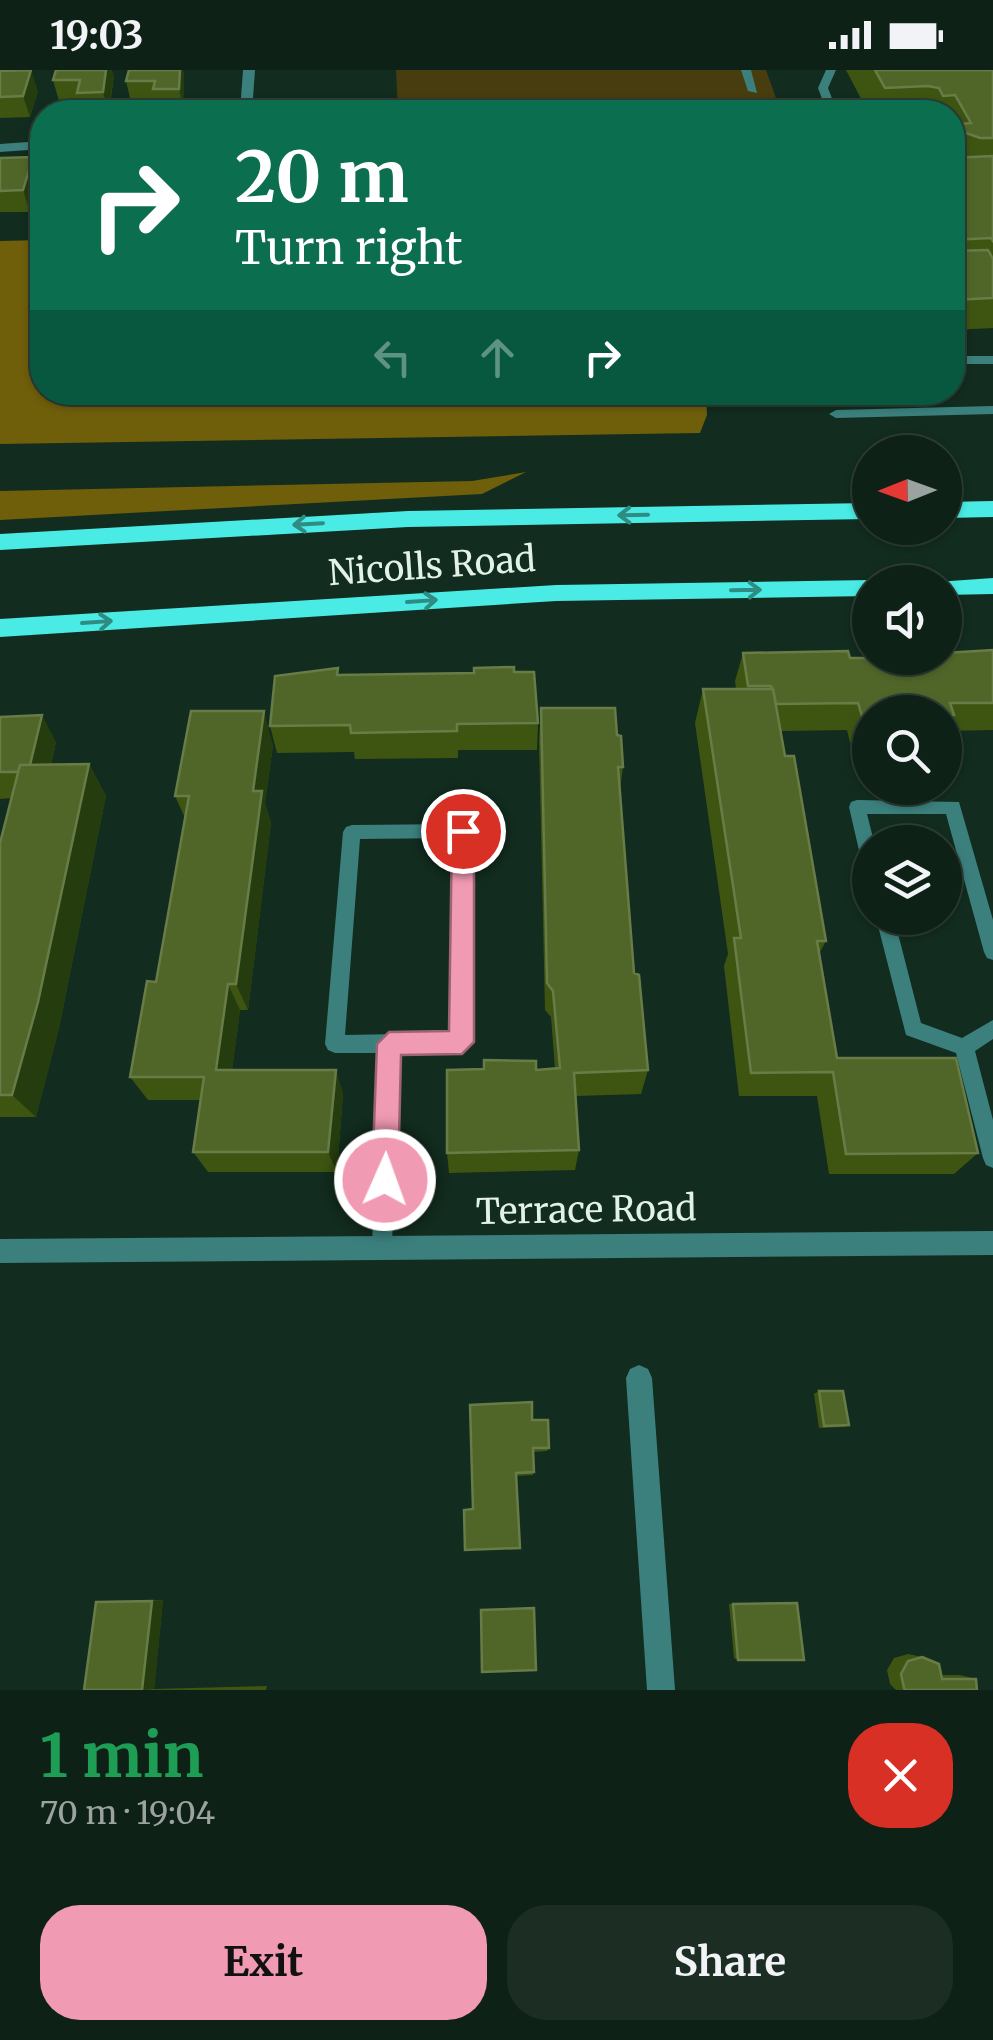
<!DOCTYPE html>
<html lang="en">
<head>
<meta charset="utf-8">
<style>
	body { margin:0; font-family:Merriweather,serif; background:#1c2e24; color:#f1f3f6; height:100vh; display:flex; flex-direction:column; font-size:38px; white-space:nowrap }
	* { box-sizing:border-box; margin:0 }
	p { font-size:32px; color:#9ba3a1 }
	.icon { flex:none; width:55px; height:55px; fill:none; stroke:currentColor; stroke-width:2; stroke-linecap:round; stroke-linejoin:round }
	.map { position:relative; height:1620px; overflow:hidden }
	.drawer { display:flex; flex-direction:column; background:#0e2117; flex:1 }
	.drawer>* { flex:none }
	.banner { position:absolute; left:30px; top:30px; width:935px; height:305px; border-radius:40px; box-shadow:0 2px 8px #0004,0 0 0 2px #2e3e36; background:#0b6e4f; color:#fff; overflow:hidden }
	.needle { width:65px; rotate:269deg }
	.fabs { position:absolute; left:852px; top:365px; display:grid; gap:20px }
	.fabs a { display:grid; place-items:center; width:110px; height:110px; border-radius:50%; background:#0e2117; box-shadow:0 2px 8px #0004,0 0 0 2px #2e3e36; font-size:50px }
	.pin { position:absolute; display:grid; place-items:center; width:85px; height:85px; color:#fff; margin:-42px; border:5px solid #fff; border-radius:50%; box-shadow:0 2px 10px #0007 }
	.me { position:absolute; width:110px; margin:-55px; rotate:2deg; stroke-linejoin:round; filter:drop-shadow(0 0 8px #0008) }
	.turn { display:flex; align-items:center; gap:35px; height:210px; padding:0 40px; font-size:45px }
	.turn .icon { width:130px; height:130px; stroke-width:2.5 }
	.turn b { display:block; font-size:70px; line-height:85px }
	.lanes { display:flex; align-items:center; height:95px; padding:0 40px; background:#0003; justify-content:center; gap:50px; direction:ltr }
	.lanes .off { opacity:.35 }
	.round { display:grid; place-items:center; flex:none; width:105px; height:105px; border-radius:40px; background:#1c2e24 }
	.summary { display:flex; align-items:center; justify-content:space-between; height:170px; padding:0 40px }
	h1 { font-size:60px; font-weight:700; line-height:75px; color:#1e9e55 }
	.button { display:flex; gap:20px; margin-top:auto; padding:20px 40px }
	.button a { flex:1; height:115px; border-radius:40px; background:#f19ab3; color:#111; font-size:40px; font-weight:700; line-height:115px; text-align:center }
	.button a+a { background:#1c2e24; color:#f1f3f6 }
	.status { display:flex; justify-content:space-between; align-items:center; height:70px; padding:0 50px; background:#0e2117; direction:ltr }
	.status svg { height:28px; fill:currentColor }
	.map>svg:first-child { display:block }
	.green { fill:#473d0e }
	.forest { fill:#6f5e0a }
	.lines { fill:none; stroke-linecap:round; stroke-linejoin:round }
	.service { fill:#3b807d; fill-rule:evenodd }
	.minor { fill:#3b807d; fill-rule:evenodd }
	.trunk { fill:#4aebe5; fill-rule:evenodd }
	.wall { fill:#3e5512 }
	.shaded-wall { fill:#253d0e }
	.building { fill:#506629; stroke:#677c47; stroke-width:2.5 }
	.oneway { stroke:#2e8c82 }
	.route { fill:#f19ab3; stroke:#9d6474; stroke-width:2.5 }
	.labels { text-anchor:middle; stroke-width:8; stroke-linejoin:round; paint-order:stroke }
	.street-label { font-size:35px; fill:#e2f2e8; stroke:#122c1f }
</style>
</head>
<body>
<div class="status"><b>19:03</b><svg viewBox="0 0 49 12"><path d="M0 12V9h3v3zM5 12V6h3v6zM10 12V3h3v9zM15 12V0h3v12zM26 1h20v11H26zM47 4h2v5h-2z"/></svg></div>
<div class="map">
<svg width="993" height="1620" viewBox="0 0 993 1620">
	<rect width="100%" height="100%" fill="#122c1f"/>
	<path class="green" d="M396,0H766L781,42H398Z"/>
	<path class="forest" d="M42,170V322L54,323L53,328L712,323L706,326L707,345L700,363L0,374V171Z
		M526,402L482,424L0,450V421L472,411Z"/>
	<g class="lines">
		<path class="service" d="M741,0H751L757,23L748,21Z
			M826,0H836L828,18L837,42H827L818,18Z
			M952,286H993V294H952Z
			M993,336V344L836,348L829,344L836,340Z
			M857,730L959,732L993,850V890L987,888L984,882L946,744H867L874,772H870V796L864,794L861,789L849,737L851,732Z
			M463,754L469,756L472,761L470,972L468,978L461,981L398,983L392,1177L389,1184L382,1187L375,1184L372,1177L379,983H335L328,980L325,974L343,762L346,757L352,755ZM454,768L452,963L345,965L360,769Z
			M876,848H894L921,953L962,968L993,950V969L975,981L993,1050V1098L986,1095L983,1088L956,983L906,965Z"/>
		<path class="minor" d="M243,0H255L252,42H240Z
			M42,71V79L0,82V74Z
			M993,1161V1185L0,1193V1169Z
			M639,1295L648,1299L652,1308L675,1620H647L626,1308L630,1299Z"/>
		<path class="trunk" d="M993,431V447L945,448V432Z
			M870,433V449L408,457L0,480V464L408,441Z
			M993,508V524L945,525V512H936Z
			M870,510L878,512H870V526L556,531L0,567V549L556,515Z"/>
	</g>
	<path class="wall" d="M180,0H183L184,6V40H158L156,32H131L126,11Z
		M846,0H993V258L952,260V42H868Z
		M0,1L38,21L30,47L0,48Z
		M114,6L109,42H82L79,31H59L53,10Z
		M0,88L40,108L30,142H0Z
		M993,580V660L945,661V642H870V673H850L847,660L780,661L785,686L826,871L819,884L837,988L978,1083L954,1104H829L817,1026H739L724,896L728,884L695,653L703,619H736L735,611L743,583L850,588Z
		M514,602L538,653L537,680H458V688L355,689L354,682L277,683L270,656L340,605Z
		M541,638L617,665L623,697L620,719L634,903L648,1000L641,1024L575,1026L579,1080L575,1100L449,1103L447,1083L536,1000L555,999L551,947L545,940L539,672Z
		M0,647L56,672L51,695L89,694L106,726L59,958L36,1047H0V773L12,728L0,729Z
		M273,675L265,733L271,753L248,940H240L232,1000L343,1023L337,1102H208L193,1082L200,1030H148L130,1007L156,912L185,748L175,726Z
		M819,1321L849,1355L844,1357L819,1358L814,1324Z
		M532,1350L549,1378L547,1381L533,1382V1405L516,1406L473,1439Z
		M163,1530L154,1619L267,1616L266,1620H84L96,1532Z
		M792,1532L797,1533L738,1590L734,1588L729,1534Z
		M908,1584L922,1587L941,1605H960L976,1609L977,1620H896L890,1614L887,1600L894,1588Z"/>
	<path class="shaded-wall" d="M31,0L38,21L30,47L23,26Z
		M106,0H112L114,6L108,42L103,22Z
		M180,0H183L184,6V40L179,19Z
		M33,87L40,108L30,142L23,120Z
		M264,641L273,675L265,733L271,753L248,940L236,914L253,721Z
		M42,645L56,672L44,727L29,701Z
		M89,694L106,726L59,958L36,1047L12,1025Z
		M228,914L240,940L229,1023L216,1000Z
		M336,1000L343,1023L337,1102L328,1082Z
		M163,1530L154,1619L142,1620L152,1531Z"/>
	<path class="building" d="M31,0L23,26L0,27V1Z
		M56,0H106L103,22L77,23L80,10H53Z
		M129,0H180L179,19H153L155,11H126Z
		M875,0H993V68H980L966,63L961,54L971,53L955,25L943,26L939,18L928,16L885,18Z
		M993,86V171L991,168L952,170V88Z
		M33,87L23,120L0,121V88Z
		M988,180L993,189V228L952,230V181Z
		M993,580V633H950L954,645H945V642H870V646H862L858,633L776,634L773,619H772L771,616H748L743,583L848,581L850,588H945V583Z
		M514,597V602H534L538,653L457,654V661L351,663L350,655L270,656L275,606L338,598L337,605L474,603V598Z
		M703,619H773L785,686H794L826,871H817L837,988H956L978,1083L846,1084L833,1002L751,1003L734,868H741Z
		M541,638H615L617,665L621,666L623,697H618L634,903L639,905L648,1000L574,1003L579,1080L447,1083V1000L484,999V990L536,991V1000L560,998L553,921L547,913Z
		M191,641H264L253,721H262L236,914H228L216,1000H336L328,1082H193L204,1007H130L147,911L156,912L189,726H175Z
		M42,645L30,695H20L18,702H0V647Z
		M89,694L38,932L12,1025H0V773L20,695Z
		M819,1321H843L849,1355L824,1356Z
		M532,1332V1350H548L549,1378H533L534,1402L516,1403L520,1478L465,1480L464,1440L473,1439L470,1335Z
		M152,1531L142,1620H84L96,1532Z
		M797,1533L804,1590H738L733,1534Z
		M534,1538L536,1600L482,1602L481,1540Z
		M922,1587L939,1594L942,1609H976L977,1620H905L904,1618L901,1604L908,1591Z"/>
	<defs><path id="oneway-shaft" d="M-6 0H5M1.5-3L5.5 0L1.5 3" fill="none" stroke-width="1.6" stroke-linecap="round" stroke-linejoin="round" transform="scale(2.5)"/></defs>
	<g class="oneway">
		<use href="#oneway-shaft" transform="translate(633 445) rotate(179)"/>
		<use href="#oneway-shaft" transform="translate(308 454) rotate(177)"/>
		<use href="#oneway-shaft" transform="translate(746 520) rotate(-1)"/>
		<use href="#oneway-shaft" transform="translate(422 531) rotate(-4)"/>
		<use href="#oneway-shaft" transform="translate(97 552) rotate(-4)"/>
	</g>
	<path class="route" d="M463,751L474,761V972L462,984L401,985L398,1110L394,1119L385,1123L375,1119L372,1110L377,974L389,962L449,961L452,761Z"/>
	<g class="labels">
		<g class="street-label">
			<text transform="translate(432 496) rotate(-4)" y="12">Nicolls Road</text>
			<text transform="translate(586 1140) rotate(-1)" y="12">Terrace Road</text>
		</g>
	</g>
</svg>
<div class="fabs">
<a><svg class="needle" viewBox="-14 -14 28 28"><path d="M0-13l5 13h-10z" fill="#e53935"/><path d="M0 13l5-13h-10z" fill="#9ba3a1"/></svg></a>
<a><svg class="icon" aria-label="sound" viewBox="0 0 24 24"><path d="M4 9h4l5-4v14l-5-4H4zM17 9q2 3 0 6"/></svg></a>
<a><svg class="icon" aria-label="search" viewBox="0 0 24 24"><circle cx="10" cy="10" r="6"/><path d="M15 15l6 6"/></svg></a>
<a><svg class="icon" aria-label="layers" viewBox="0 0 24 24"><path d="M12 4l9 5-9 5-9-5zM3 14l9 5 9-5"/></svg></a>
</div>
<div class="pin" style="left:463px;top:761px;background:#d93025"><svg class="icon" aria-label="arrive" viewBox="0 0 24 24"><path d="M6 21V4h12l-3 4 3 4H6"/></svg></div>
<svg class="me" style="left:385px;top:1110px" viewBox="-20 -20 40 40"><circle r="17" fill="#f19ab3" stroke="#fff" stroke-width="3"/><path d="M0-11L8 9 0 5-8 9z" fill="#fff"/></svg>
<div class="banner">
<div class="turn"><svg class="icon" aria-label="right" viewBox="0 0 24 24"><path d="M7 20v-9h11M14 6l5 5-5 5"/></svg><div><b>20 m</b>Turn right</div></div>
<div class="lanes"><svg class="icon off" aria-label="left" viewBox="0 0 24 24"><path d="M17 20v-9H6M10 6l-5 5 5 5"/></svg><svg class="icon off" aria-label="ahead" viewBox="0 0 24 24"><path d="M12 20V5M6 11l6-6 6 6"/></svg><svg class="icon" aria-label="right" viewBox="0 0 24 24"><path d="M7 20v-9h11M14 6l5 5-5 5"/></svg></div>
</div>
</div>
<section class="drawer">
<div class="summary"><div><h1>1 min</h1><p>70 m · 19:04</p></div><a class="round" style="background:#d93025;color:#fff"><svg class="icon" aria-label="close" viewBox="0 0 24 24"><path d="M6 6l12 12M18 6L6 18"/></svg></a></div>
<div class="button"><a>Exit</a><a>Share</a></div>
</section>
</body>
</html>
